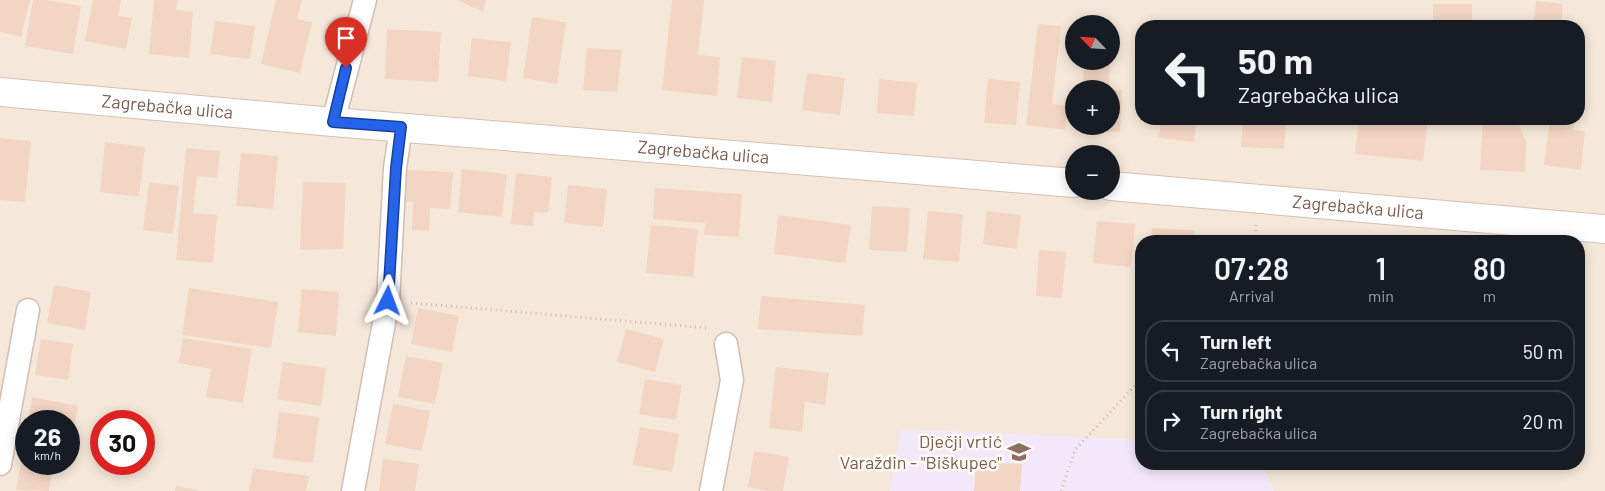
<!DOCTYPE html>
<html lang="en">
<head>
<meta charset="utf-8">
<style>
	body { margin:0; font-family:Barlow,sans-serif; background:#242831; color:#f1f3f6; height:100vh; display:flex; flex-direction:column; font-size:19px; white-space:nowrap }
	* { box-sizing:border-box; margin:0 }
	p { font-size:16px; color:#9ea1a6 }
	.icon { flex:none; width:28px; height:28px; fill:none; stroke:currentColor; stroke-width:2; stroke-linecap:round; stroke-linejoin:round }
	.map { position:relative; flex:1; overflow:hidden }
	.panel { position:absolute; left:1135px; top:235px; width:450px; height:235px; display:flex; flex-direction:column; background:#171b24; border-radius:20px; box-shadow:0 2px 12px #0003 }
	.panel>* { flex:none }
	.hud { position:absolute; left:1135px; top:20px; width:450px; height:105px; border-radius:20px; box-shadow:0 2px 12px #0003; background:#171b24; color:#f1f3f6; overflow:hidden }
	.needle { width:32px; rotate:295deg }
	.fabs { position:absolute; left:1065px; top:15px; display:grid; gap:10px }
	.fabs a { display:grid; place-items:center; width:55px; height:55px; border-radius:50%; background:#171b24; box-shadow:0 2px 12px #0003; font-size:25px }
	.speed { position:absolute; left:15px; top:410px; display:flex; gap:10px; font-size:25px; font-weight:700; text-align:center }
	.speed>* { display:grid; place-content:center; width:65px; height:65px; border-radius:50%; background:#171b24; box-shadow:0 2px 12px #0003; line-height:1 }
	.speed small { font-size:12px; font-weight:400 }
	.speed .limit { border:8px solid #d22; background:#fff; color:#111 }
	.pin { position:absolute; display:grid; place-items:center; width:42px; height:42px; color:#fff; margin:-51px -21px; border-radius:50% 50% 50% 0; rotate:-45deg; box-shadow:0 0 5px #0007 }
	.pin .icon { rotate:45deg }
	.me { position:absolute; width:55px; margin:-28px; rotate:3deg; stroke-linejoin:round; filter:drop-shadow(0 0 4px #0008) }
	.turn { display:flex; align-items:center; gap:18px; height:105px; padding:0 20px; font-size:22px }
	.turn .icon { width:65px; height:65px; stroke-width:2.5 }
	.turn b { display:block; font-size:35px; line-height:42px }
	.eta { display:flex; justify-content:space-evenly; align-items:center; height:85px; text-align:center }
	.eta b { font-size:30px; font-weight:600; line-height:35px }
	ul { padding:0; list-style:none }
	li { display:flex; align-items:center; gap:15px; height:62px; margin:0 10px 8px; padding:0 10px; border:2px solid #363941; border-radius:20px }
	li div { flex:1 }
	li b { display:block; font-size:19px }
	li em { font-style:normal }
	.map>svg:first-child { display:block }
	.residential { fill:#f5e8da; fill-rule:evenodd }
	.education { fill:#f3e8fa }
	.building { fill:#f3d5c3 }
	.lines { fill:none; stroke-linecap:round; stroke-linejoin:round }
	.street-casing { stroke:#d1beb0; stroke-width:25 }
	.secondary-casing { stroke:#d6c0b0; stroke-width:30 }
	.path { stroke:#d9b8a5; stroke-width:3; stroke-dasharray:1 4; stroke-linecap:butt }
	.street { stroke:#fff; stroke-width:22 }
	.secondary { stroke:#fff; stroke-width:28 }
	.route-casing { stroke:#184099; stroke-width:12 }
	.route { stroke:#2563eb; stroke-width:9 }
	.labels { text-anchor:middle; stroke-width:5; stroke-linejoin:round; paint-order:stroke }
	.street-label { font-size:18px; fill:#7a5c4d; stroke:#fffaf3 }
	.education-label { font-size:18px; fill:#785e54; stroke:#fffaf3; text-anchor:end }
</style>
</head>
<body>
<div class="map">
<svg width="1605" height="491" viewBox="0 0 1605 491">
	<rect width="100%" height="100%" fill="#fdf6ec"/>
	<path class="residential" d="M0,0H1605V491H0ZM1074,24H1111V61H1074ZM1141,26H1579V119H1141ZM1074,89H1111V126H1074ZM1074,154H1111V191H1074ZM1141,241H1579V464H1141ZM26,421H69V464H26ZM101,421H144V464H101Z"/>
	<path class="education" d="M901,429L1141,440V464H1261L1274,491H890Z"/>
	<path class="building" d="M0,0H30L21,37L0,32Z
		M33,0H47L81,6L73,54L25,46Z
		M93,0H121L118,16L132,18L126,49L85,41Z
		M154,0H177L176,10L193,12L189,58L149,54Z
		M276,0H302L297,19L312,22L300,73L261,64Z
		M457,0H486L483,12Z
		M672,0H704L698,55L720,57L717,96L662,90Z
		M1536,1L1563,4L1561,26H1533Z
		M1433,4H1472V26H1433Z
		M532,17L566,22L557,84L523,78Z
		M215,21L255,26L250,59L210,54Z
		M1038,24L1061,26L1052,104L1068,106L1065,130L1026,125Z
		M387,29L441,32L438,82L385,79Z
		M472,38L511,42L506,81L468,76Z
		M587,48L622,50L617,92L583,90Z
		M742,57L776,61L772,102L737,98Z
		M1084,61H1110L1109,89H1083Z
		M807,73L845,78L840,115L802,110Z
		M879,79L917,83L914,116L877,113Z
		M988,79L1020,82L1016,125L984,123Z
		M1111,89L1122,90L1120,132L1081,131L1082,126H1111Z
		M1161,119H1197L1194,142L1159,138Z
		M1243,119H1286L1284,149L1241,147Z
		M1359,119H1428L1423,161L1355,154Z
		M1483,119H1507V123L1519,125L1526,142L1525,172L1480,170Z
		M1550,119H1575L1573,130L1585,131L1581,170L1544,165Z
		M0,138L31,141L25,202L0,200Z
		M105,142L145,147L139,197L100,192Z
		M186,148L220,151L217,178L197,176L193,213L217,215L213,263L176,260Z
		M241,153L278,156L273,209L236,206Z
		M462,169L507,174L502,217L458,212Z
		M407,170L453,172L450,209L430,208L429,231L412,230L413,202H406Z
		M516,173L552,177L548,213L534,212L533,226L511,224Z
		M149,182L179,186L173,234L143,230Z
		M303,182L346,183L343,249L300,250Z
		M568,185L607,189L603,227L564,223Z
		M655,188L742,194L739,237L704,235L705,223L653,219Z
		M872,206L910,208L907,252L869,250Z
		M928,211L963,214L959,262L923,259Z
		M987,211L1021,215L1017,249L983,244Z
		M778,215L851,225L845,263L774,254Z
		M1097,221L1135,224L1131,267L1093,263Z
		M651,225L698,229L693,277L646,273Z
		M1152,228L1194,230V241H1151Z
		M1330,238L1347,240V241H1329Z
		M1039,250L1066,252L1062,298L1036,296Z
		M54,285L91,292L85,330L47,323Z
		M189,288L278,302L271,348L182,335Z
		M302,289L339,292L336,336L298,332Z
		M761,296L865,305L862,336L758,329Z
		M418,308L459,316L452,352L411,344Z
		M626,329L664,339L655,372L617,362Z
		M183,338L252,349L243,403L206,397L211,369L179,363Z
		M41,339L73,344L68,380L35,375Z
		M406,356L443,363L435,404L398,397Z
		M283,362L326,368L321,406L277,399Z
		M776,367L829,373L825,405L805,402L802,432L769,428Z
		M645,379L682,385L676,420L639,414Z
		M32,397L78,406L71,443H69V421H28Z
		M393,404L430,411L422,451L385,444Z
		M279,412L319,417L313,463L273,458Z
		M640,427L679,434L672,472L633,465Z
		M754,451L789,457L783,491H768L748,487Z
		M23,452L26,453V464H53L49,491L16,490Z
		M383,459L419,464L415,491H379Z
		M976,462L1022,464L1020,491H974Z
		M253,468L309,476L306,491H249Z
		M176,486L197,490V491H175Z"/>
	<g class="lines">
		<defs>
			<path id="street" d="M333,122L365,0
				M0,464L28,310
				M353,491L388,301L395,168L401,127
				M711,491L732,380L726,344"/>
			<g id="secondary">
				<path id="s1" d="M0,92L333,122L1074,183"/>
				<path id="s2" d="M1111,186L1605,229"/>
			</g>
		</defs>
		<use href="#street" class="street-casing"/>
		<use href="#secondary" class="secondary-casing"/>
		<path class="path" d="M1255,241L1256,224
			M411,303L709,328
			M1061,491L1075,450L1141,379"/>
		<use href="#street" class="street"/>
		<use href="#secondary" class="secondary"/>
	</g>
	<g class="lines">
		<defs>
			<path id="route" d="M346,68L333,122L401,127L396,168L388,301"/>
		</defs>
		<use href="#route" class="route-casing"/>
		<use href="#route" class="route"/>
	</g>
	<defs>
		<symbol id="school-bare" viewBox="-9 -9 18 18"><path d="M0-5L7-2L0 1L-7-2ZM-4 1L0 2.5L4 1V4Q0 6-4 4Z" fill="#8d6e63" stroke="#fffaf3" stroke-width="2.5" paint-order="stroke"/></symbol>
	</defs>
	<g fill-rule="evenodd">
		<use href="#school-bare" x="1003" y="436" width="32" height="32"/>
	</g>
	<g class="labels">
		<g class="street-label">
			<text dy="6" stroke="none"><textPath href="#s1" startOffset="168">Zagrebačka ulica</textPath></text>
			<text dy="6" stroke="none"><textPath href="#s1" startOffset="706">Zagrebačka ulica</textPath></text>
			<text dy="6" stroke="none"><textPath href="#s2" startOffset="248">Zagrebačka ulica</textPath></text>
		</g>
		<g class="education-label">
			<text x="1002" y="448">Dječji vrtić<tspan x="1002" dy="21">Varaždin - "Biškupec"</tspan></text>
		</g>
	</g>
</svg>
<div class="fabs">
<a><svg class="needle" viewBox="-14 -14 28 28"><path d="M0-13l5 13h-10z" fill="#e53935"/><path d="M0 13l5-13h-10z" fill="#9ea1a6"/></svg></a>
<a>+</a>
<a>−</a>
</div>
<div class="speed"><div>26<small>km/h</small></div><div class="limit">30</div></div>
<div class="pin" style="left:346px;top:68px;background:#d93025"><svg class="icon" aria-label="arrive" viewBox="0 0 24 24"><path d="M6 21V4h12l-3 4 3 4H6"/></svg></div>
<svg class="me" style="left:388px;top:301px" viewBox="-20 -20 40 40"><path d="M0-17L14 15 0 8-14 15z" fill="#2563eb" stroke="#fff" stroke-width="4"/></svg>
<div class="hud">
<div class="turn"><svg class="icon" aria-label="left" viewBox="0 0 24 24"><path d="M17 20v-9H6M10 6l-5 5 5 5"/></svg><div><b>50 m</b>Zagrebačka ulica</div></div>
</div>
<section class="panel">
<div class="eta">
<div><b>07:28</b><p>Arrival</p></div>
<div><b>1</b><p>min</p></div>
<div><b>80</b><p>m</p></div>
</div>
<ul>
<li><svg class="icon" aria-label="left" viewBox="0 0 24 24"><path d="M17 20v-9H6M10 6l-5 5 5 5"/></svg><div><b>Turn left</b><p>Zagrebačka ulica</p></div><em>50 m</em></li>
<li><svg class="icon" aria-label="right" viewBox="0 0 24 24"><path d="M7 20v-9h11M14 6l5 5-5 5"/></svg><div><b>Turn right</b><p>Zagrebačka ulica</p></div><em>20 m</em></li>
</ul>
</section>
</div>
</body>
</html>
